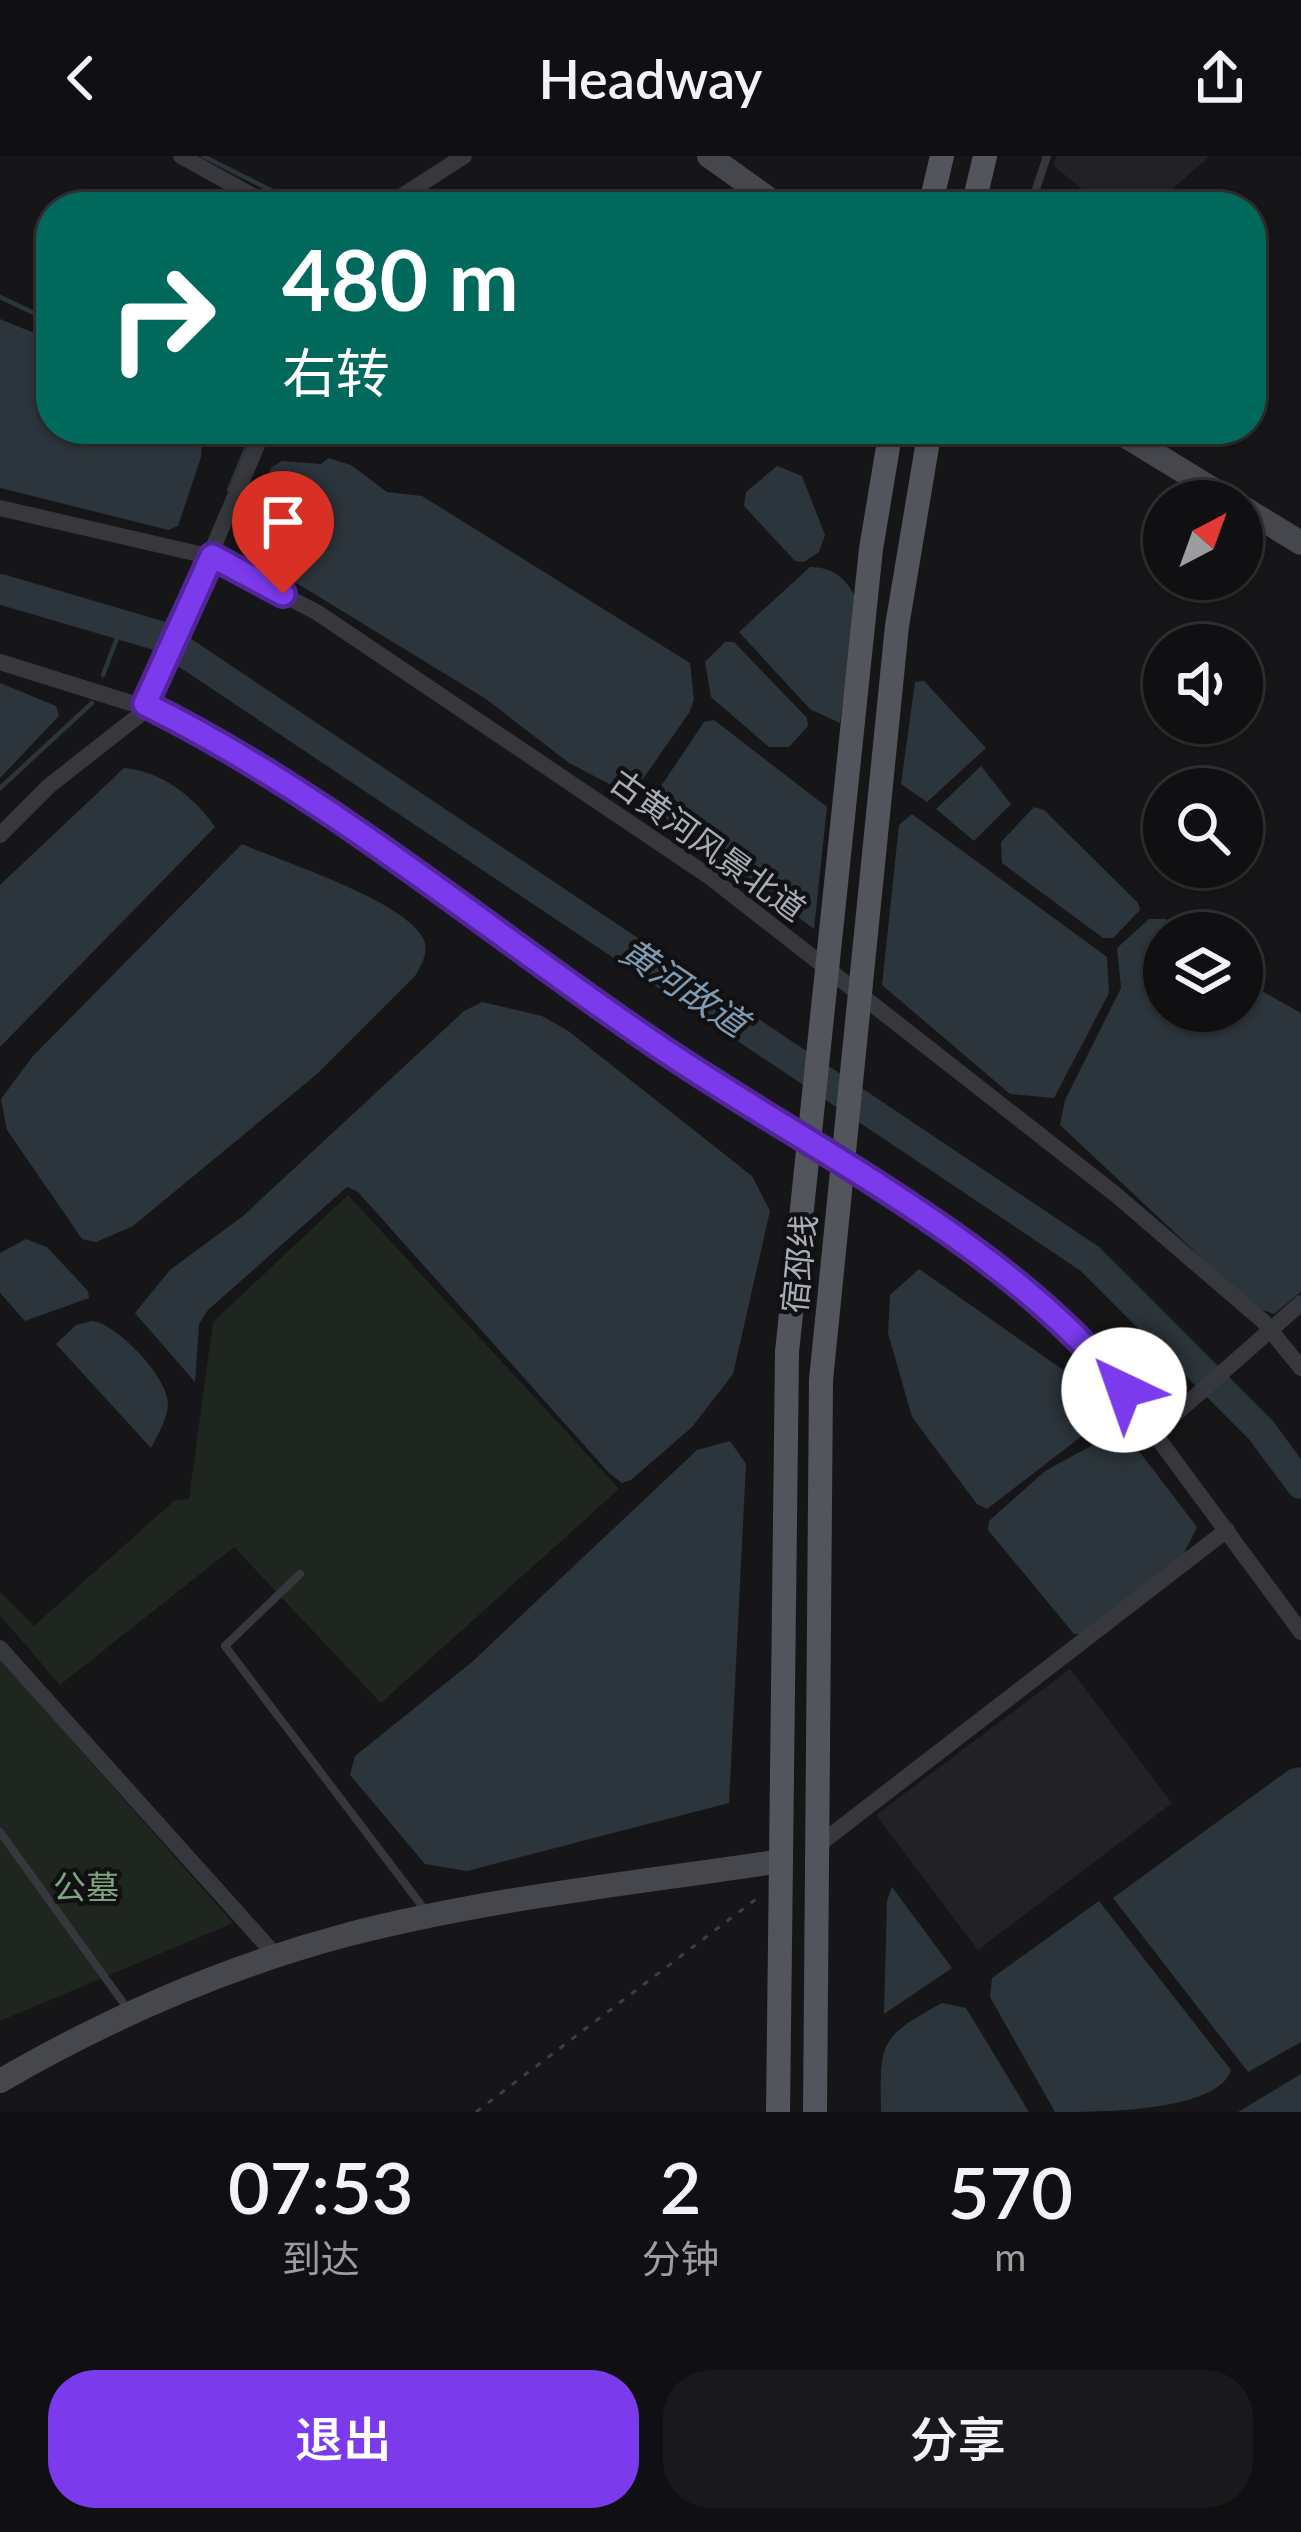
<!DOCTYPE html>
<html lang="zh">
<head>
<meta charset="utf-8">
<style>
	body { margin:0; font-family:Lato,"Noto Sans SC",sans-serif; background:#19191b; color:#f1f3f6; height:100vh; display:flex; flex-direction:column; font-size:45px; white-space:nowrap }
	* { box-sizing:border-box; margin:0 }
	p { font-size:39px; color:#9c9d9f }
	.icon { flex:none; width:66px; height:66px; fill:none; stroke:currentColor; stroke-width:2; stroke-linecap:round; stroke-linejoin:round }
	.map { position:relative; height:1956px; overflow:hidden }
	.panel { display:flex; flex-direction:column; background:#101012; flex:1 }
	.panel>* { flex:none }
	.guide { position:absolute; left:36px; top:36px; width:1230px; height:252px; border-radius:48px; box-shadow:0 3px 9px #0004,0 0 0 3px #303032; background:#00695c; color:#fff; overflow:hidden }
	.needle { width:78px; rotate:41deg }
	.buttons { position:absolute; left:1143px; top:324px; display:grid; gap:24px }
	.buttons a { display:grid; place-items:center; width:120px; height:120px; border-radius:50%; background:#101012; box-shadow:0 3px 9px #0004,0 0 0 3px #303032; font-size:60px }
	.pin { position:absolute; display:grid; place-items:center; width:102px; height:102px; color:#fff; margin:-123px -51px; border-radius:50% 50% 50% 0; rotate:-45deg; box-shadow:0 0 12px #0007 }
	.pin .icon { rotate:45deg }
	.me { position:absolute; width:132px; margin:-66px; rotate:318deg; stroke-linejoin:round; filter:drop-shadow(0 0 9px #0008) }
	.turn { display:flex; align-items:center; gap:42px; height:252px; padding:0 48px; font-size:54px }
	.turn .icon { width:156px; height:156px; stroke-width:2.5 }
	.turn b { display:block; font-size:84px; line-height:102px }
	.eta { display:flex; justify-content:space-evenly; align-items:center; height:204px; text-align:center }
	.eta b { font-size:72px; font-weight:600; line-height:84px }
	.button { display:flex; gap:24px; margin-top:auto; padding:24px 48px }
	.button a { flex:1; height:138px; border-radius:48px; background:#7c3aed; color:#fff; font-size:48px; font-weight:600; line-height:138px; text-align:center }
	.button a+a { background:#19191b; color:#f1f3f6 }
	header { display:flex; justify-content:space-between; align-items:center; height:156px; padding:0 48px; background:#101012; font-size:54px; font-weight:600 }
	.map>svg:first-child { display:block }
	.built { fill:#222225 }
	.green { fill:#1e261f }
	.water { fill:#2c353c }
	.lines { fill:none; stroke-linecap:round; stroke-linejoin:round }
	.stream { stroke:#2c353c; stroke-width:4.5 }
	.river { stroke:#2c353c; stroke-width:30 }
	.path { stroke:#3d3f44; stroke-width:3; stroke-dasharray:6 9; stroke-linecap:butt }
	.lane { stroke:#37383d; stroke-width:8 }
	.street { stroke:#37383d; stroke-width:16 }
	.secondary { stroke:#45474d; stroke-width:24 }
	.primary { stroke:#53555c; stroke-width:24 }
	.route-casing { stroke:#51269a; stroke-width:30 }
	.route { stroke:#7c3aed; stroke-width:21 }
	.labels { text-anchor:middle; stroke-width:9; stroke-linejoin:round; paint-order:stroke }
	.street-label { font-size:33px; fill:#a8adb8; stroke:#111113 }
	.park-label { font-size:33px; fill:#7fa381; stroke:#111113 }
	.water-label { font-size:36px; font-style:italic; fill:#7f9bb3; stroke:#111113 }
</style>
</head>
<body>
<header><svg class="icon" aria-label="back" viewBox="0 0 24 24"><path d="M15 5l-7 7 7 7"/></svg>Headway<svg class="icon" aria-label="share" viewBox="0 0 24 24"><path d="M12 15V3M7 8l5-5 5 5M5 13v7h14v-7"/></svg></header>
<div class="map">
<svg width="1301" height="1956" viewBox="0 0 1301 1956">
	<rect width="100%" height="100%" fill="#161618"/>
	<path class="built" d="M1056,0H1210L1152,51H1104L1054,10Z
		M1070,1513L1172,1647L978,1794L876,1659Z"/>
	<path class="green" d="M348,1039L619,1333L381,1547L234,1391L60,1529L0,1459V1436L34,1470L175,1344L189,1343L213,1166Z
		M0,1503L233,1767L0,1865Z"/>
	<path class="water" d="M0,163L51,184V273H203L201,301L178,370L168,374L0,332Z
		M328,302L351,309L387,336L422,340L690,507L694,544L689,557L640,627L621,634L569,607L486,543L246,396L244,383L271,312L282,305L321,308Z
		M777,310L802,320L825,379L819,396L804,406L795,405L744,350L746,336Z
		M810,411C833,411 848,423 857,445L840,567L810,553L739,476Z
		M725,486H734L807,562L808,570L789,591H769L711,541L705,506Z
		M924,525L986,592L927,646L901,628L915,526Z
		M0,527L56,550L59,560L0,622Z
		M714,564L827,651L814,773L663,660L651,645L704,566Z
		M981,610L1011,648L974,685L936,653Z
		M124,612C161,615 195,641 215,671L0,891V729Z
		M1034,651L1044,654L1138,747L1140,754L1113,782H1103L1002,707L1001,686Z
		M912,658L1107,801L1109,837L1054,942L1010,938L882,829L899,669Z
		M242,688C282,706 407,745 424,784C429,797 421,809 415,820L317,918L133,1070L96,1086L82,1083L7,974L1,943L33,900Z
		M1149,763H1166L1179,777H1164V855H1242V824L1301,857V1136L1274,1158L1254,1151L1060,969L1065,944L1121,832L1117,792Z
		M482,846L542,860L567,874L752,1020L770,1055L733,1218L692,1271L631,1324L622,1327L609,1317L358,1036L347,1031L208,1154L199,1168L195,1226L135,1157L170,1114L243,1060L464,855Z
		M26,1083L47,1091L88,1135L89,1142L25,1165L0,1137V1097Z
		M919,1113L1076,1223L1100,1266L987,1353L977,1348L912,1261L888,1177L890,1139Z
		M92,1165C117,1168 167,1220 168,1247C168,1262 158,1278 151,1292L56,1188L76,1169Z
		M1113,1278L1132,1286L1197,1371L1183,1399L1082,1478H1074L988,1374L989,1365L1045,1315Z
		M730,1285L746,1308L729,1647L467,1715L425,1708L350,1619L355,1600L472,1506L697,1294Z
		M1301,1611V1886L1248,1916L1113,1742L1290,1613Z
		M892,1731L952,1812L884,1858L887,1745Z
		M1099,1745L1231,1914C1218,1956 1098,1956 1055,1956L990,1841L992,1822Z
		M942,1847L966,1852L1029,1956H881C880,1886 879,1881 942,1847Z
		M1301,1918V1956H1238Z"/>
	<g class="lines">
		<path class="stream" d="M203,0L304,51
			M0,141L51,165
			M229,334L254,273
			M160,480L193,418
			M103,519L122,469
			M0,632L92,547"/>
		<path class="river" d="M0,433L160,480L1090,1103L1260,1273L1301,1328"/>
		<path class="path" d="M476,1956L760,1740"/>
		<path class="lane" d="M1030,51L1047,0
			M300,1418L225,1490L425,1754
			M0,1676L127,1852"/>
		<path class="street" d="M181,0L273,51
			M385,51L464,0
			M0,352L212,401L318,457L710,721L1115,1038L1263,1165L1301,1212
			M0,506L166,558L409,712L658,890L932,1068L1042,1150L1100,1204L1301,1476
			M0,679L49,630L142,557L264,273
			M1156,1275L1301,1147
			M0,1492L277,1801
			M817,1690L1227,1374"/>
		<path class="secondary" d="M709,0L780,51
			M1114,273L1232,345
			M1242,351L1301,387
			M0,1925C107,1863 226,1811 346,1779C488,1742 636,1727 781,1705"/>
		<path class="primary" d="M930,51L942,0
			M973,51L985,0
			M778,1956L787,1196L871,393L891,273
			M815,1956L821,1224L897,470L930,273"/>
	</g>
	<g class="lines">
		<defs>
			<path id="route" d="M283,438L212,400L145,548C329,639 489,776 658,890C811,994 1008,1088 1124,1234"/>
		</defs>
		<use href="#route" class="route-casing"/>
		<use href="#route" class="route"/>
	</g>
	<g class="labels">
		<g class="street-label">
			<text transform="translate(708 689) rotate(36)" y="12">古黄河风景北道</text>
			<text transform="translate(799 1108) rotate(-84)" y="12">宿邳线</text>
		</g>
		<g class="park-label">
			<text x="86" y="1743">公墓</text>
		</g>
		<g class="water-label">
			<text transform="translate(684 831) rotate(34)" y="13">黄河故道</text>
		</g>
	</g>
</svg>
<div class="buttons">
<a><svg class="needle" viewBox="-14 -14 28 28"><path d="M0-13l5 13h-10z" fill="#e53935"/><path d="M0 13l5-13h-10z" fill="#9c9d9f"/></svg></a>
<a><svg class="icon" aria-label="sound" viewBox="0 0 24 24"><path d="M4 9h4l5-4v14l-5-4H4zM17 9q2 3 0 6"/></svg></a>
<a><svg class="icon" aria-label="search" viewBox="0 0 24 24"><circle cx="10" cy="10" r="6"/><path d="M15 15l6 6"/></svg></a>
<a><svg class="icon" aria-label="layers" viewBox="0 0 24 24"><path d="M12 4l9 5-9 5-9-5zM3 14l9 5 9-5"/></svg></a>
</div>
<div class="pin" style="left:283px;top:438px;background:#d93025"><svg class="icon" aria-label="arrive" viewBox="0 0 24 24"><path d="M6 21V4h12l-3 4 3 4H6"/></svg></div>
<svg class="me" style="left:1124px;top:1234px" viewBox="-20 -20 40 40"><circle r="19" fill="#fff"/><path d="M0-13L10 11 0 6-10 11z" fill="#7c3aed"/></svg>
<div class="guide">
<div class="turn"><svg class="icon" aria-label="right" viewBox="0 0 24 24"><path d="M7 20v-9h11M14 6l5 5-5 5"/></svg><div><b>480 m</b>右转</div></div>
</div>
</div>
<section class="panel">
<div class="eta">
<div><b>07:53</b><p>到达</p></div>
<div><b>2</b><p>分钟</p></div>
<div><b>570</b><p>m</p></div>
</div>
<div class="button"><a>退出</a><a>分享</a></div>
</section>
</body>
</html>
